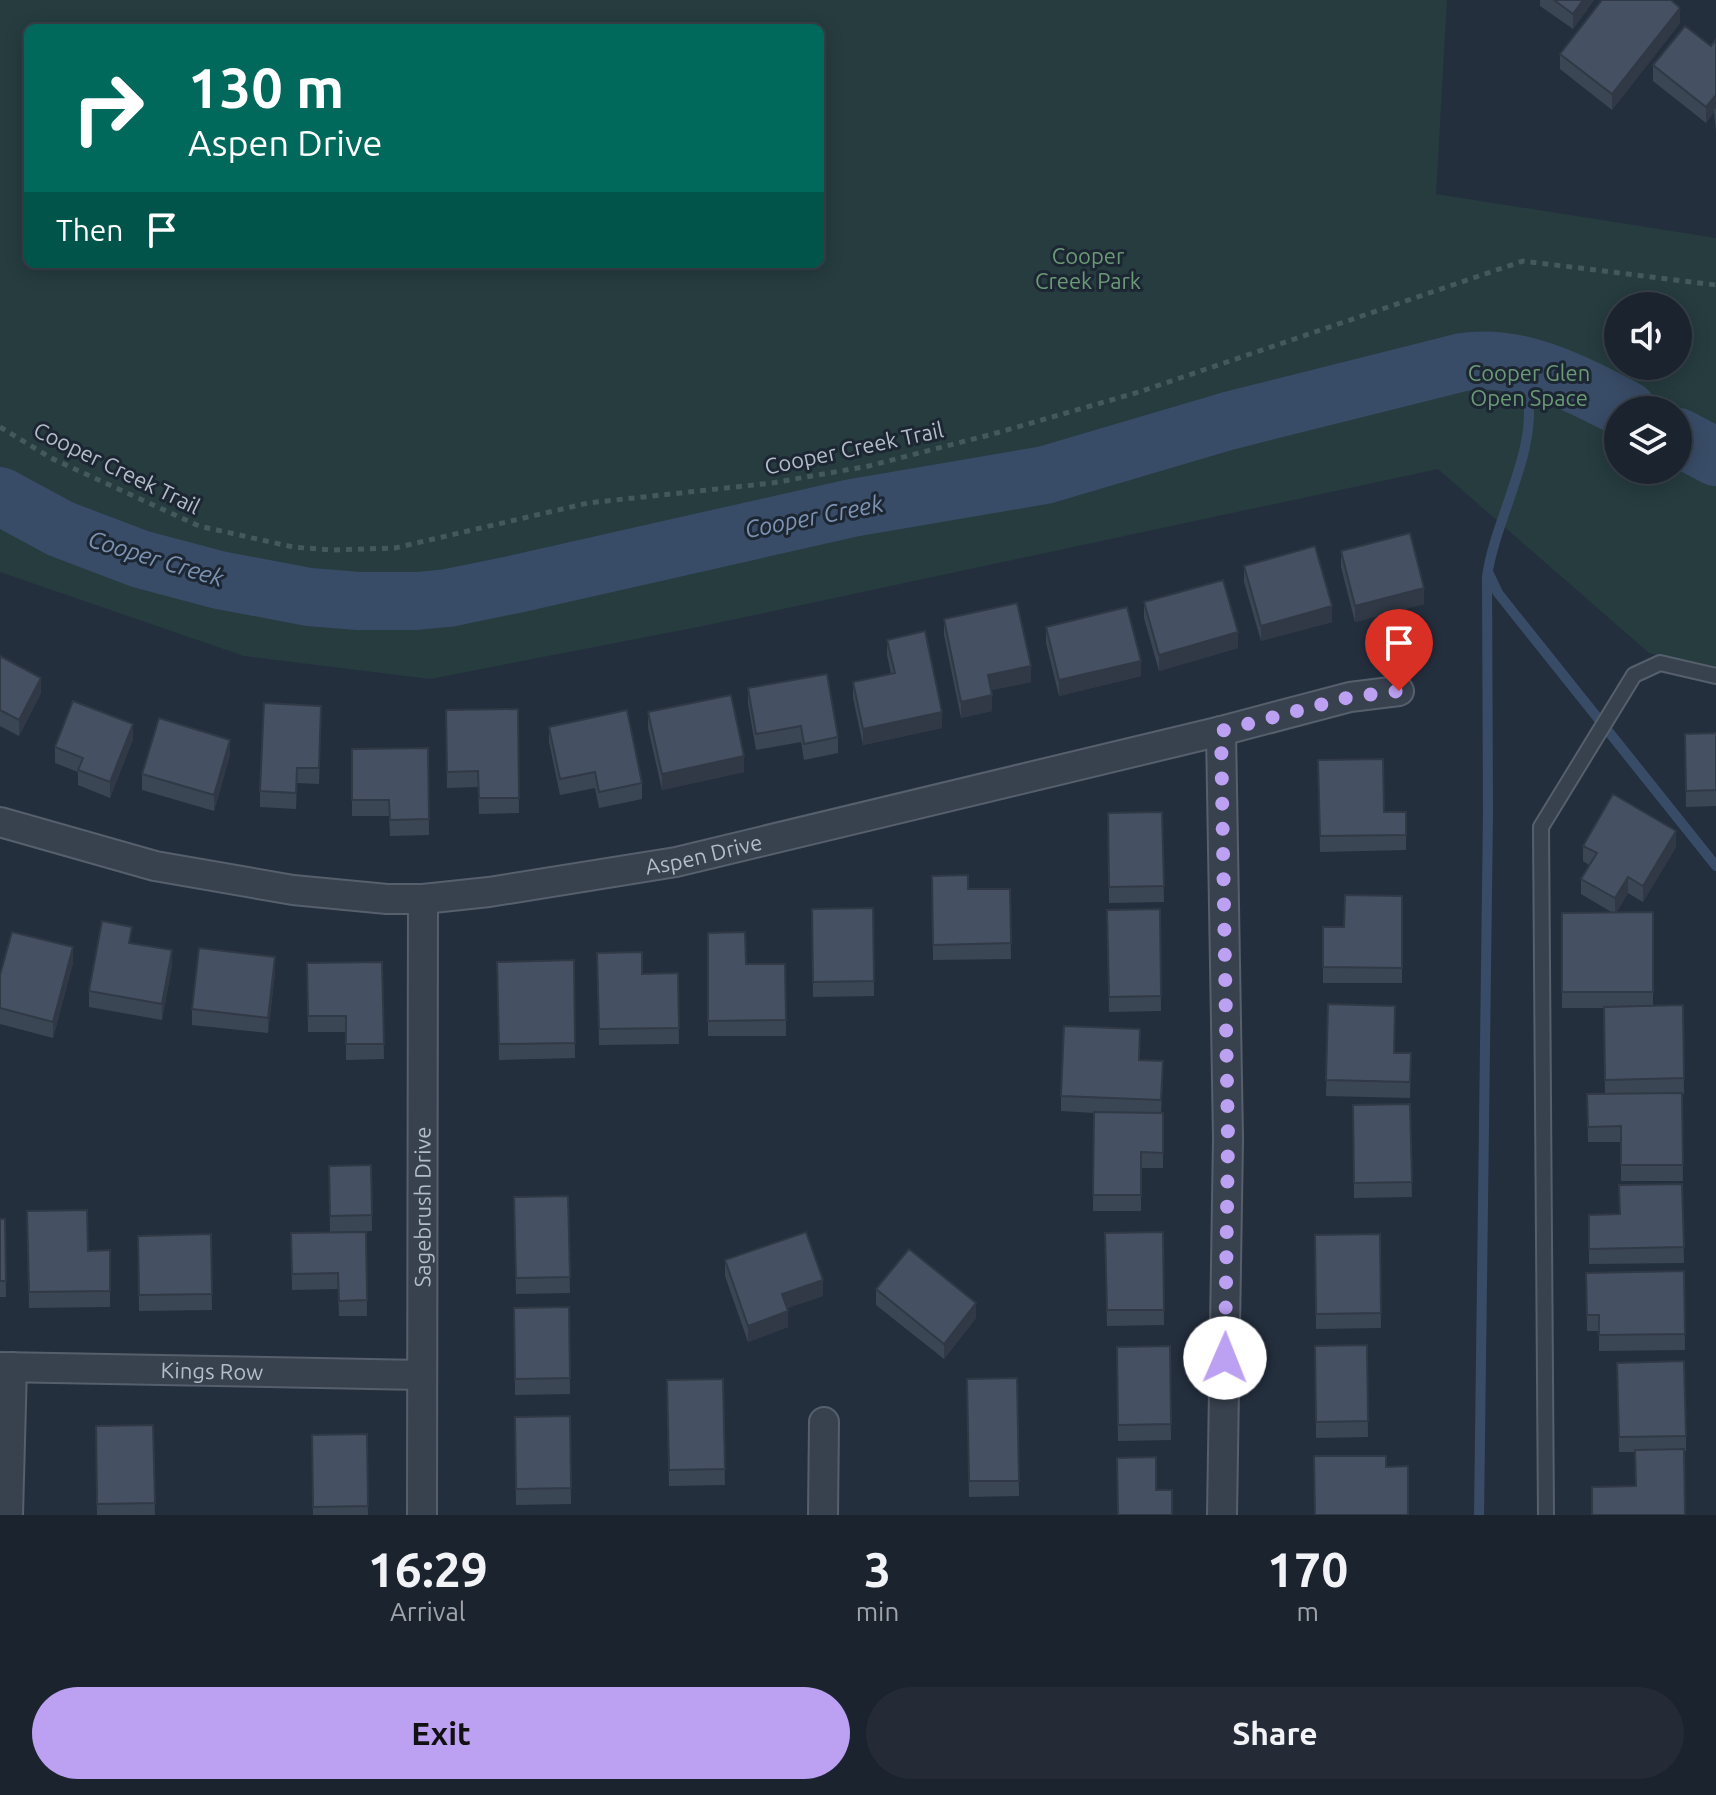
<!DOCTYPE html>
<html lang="en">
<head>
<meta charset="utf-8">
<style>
	body { margin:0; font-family:Ubuntu,sans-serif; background:#242b36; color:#f1f3f6; height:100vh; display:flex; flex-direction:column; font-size:30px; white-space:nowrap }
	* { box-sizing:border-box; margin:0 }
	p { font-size:26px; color:#a0a4aa }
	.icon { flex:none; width:44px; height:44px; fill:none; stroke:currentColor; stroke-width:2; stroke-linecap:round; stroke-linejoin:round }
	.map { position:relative; height:1515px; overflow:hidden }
	.details { display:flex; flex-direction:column; background:#1b232e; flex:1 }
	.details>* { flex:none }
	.top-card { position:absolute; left:24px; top:24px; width:800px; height:244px; border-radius:12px; box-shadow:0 4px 20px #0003,0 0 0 2px #39404a; background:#00695c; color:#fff; overflow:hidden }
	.controls { position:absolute; left:1604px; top:292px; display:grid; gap:16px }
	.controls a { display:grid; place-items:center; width:88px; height:88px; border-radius:50%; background:#1b232e; box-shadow:0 4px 20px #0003,0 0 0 2px #39404a; font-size:40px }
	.pin { position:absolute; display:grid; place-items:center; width:68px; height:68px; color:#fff; margin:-82px -34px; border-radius:50% 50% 50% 0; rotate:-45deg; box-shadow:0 0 8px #0007 }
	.pin .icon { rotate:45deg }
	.me { position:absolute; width:88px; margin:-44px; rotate:1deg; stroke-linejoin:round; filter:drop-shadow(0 0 6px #0008) }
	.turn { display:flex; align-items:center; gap:28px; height:168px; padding:0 32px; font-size:36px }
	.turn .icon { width:104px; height:104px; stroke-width:2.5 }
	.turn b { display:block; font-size:56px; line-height:68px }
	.then { display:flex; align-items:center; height:76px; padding:0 32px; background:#0003; gap:16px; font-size:30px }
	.eta { display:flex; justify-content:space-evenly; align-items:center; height:136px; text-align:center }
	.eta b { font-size:48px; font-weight:700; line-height:56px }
	.cta { display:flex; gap:16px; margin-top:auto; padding:16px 32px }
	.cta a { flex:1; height:92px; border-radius:48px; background:#bca0f2; color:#111; font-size:32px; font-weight:700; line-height:92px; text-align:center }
	.cta a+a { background:#242b36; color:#f1f3f6 }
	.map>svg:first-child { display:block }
	.green { fill:#263c3f; fill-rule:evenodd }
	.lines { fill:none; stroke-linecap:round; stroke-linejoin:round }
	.stream { stroke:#394c67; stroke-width:10 }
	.river { stroke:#394c67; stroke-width:58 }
	.service-casing { stroke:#565f6c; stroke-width:18 }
	.minor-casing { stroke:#565f6c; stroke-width:32 }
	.path { stroke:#44595c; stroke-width:5; stroke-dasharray:6 6; stroke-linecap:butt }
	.service { stroke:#38414e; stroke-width:14 }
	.minor { stroke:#38414e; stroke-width:28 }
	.wall { fill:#3b4654 }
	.shaded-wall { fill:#303945 }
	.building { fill:#455162; stroke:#303945; stroke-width:2 }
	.route { stroke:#bca0f2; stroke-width:14; stroke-dasharray:0 25.2 }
	.labels { text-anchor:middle; stroke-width:6; stroke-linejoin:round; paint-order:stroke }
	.park-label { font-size:22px; fill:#6b9a76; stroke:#1d2633 }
	.street-label { font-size:22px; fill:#b4bcc9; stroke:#1d2633 }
	.water-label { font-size:24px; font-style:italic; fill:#7c92b1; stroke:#1d2633 }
</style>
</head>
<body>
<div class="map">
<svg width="1716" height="1515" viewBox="0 0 1716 1515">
	<rect width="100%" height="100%" fill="#242f3e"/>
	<path class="green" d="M0,0H1447L1436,194L1716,238V669L1649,653L1438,469L703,626L430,679L244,656L0,572ZM28,28H820V264H28ZM1678,306V366H1618V306ZM1678,410V470H1618V410Z"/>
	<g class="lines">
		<path class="stream" d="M1489,574L1498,593L1513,612L1716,866
			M1479,1515L1488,812L1487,577C1494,521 1539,449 1527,393C1525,383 1520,373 1517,363"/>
		<path class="river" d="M1678,437L1716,457
			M0,496L61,529L140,559L219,580L309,597L359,601H416L448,598L516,584L852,508L1045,475L1228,421L1463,362C1521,353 1577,384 1627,410"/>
		<defs>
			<path id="service" d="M1546,1515L1541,827L1634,675L1660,663L1716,676"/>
			<g id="minor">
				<path d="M1221,731L1228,1139L1222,1515"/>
				<path id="s1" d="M0,822L155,866L293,890L387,899H423L489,892L676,862L1221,731L1350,697L1399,691"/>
				<path id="s2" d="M0,1367L422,1375"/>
				<path d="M8,1515L12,1367"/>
				<path id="s3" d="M422,1515L423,899"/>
				<path d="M823,1515L824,1422"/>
			</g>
		</defs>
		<use href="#service" class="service-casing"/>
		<use href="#minor" class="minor-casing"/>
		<path class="path" d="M0,427L51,458L199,526L293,547L331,550L395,548L588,503L772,483L869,466L993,434L1139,392L1523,261L1716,285"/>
		<use href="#service" class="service"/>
		<use href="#minor" class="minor"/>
	</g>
	<path class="wall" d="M1540,0H1594L1573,29L1540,6Z
		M1680,23L1612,110L1560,69V54Z
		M1716,39V132L1714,112L1706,123L1653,81V65L1711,46Z
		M1341,551L1424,604L1355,622L1341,567Z
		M1244,566L1332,622L1261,641L1244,582Z
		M1144,602L1238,648L1159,671L1144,618Z
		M944,619L1031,682L991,690L992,711L961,718L944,635Z
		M1046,627L1141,676L1059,696L1046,643Z
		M887,640L942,728L863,745L853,698V682L891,674L887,655Z
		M0,656L41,693L19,736L0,726Z
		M748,688L838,737V753L804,760L801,742L756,750L748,704Z
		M518,709L519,813L479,814L478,787L447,788L446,710Z
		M648,712L744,772L662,790L648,728Z
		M321,721L319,784L297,783L296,809L260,807V791Z
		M549,727L642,783V799L599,808L595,788L560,795L549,742Z
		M1716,733V806L1686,807L1685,734Z
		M133,739L110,798L78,785V772L55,763V747Z
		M428,748L429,835L390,836L389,816H352V749Z
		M230,755L214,811L142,790V774Z
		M1318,760L1384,812H1406V850L1320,852Z
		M1162,812L1164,902L1109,903L1108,813Z
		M1583,846L1676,847L1643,902L1628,893L1616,913L1653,912V1006L1683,1005L1684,1094H1682L1683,1181H1621V1142H1588L1587,1094H1605L1604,1008H1562V913H1613L1581,894V879L1589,865L1583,861Z
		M932,876L968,889H1010L1011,959L933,960Z
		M1402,896V983H1323V927H1344Z
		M873,908L874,996L813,997L812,909Z
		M1160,909L1161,1011L1109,1012L1107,910Z
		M708,933L746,964H785L786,1036H708Z
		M132,943L172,966L162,1020L89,1007V991Z
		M597,953L642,974L678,973L679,1044L599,1045Z
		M574,960L575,1058L499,1060L497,962Z
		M382,962L384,1059L346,1060V1032H308L307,963Z
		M73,963L53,1038L0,1024V975Z
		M275,973L268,1033L192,1025V1009Z
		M1328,1004L1394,1053H1411L1410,1098L1326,1096Z
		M1139,1060L1163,1077L1161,1113H1163V1168H1141V1211H1093L1094,1113L1061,1111V1096Z
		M1410,1104L1412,1197L1354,1198L1353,1105Z
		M371,1165L372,1231L330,1232L329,1166Z
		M1682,1184L1684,1263L1589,1264V1215L1620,1214Z
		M568,1196L570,1293L516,1294L514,1197Z
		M27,1211L88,1251L110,1250V1307L29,1308Z
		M0,1219H5L6,1297H0Z
		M366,1232L367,1316H339L338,1289L292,1290L291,1233Z
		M1163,1232L1164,1325L1107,1326L1105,1233Z
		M211,1234L212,1310L139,1311L138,1236Z
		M1380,1234L1381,1328L1316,1329L1315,1235Z
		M725,1260L823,1296L787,1308L788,1327L748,1342L725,1276Z
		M1684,1271L1685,1350L1599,1351V1331H1587L1586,1273Z
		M876,1289L976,1318L944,1359L876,1305Z
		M569,1307L570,1394L515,1395L514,1308Z
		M1367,1345L1368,1437L1316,1438L1315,1346Z
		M1170,1346L1171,1440L1118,1441L1117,1347Z
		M1617,1363L1686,1436V1451H1684L1685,1515L1636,1486L1635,1452H1619Z
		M1017,1378L1019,1496L969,1497L967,1379Z
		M723,1379L725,1485L669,1486L667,1380Z
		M570,1416L571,1504L516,1505L515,1417Z
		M153,1425L155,1515H97L96,1426Z
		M367,1434L368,1515H313L312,1435Z"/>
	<path class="shaded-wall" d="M1583,0H1594L1573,29V14Z
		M1680,8V23L1612,110V94Z
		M1716,95V110L1714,108V112L1706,123V107Z
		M1424,588V604L1355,622V606Z
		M1332,606V622L1261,641V626Z
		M1238,632V648L1159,671V655Z
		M1141,661V676L1059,696V680Z
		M1031,666V682L988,691V675Z
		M41,678V693L19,736V720Z
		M992,695V711L961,718V702Z
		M942,712V728L863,745V729Z
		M133,724V739L110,798V782Z
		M230,740V755L214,811V795Z
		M744,756V772L662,790V774Z
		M1676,831V847L1643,902V886Z
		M1628,877V893L1615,914V898Z
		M73,947V963L53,1038V1022Z
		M172,950V966L162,1020V1004Z
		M275,957V973L268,1033V1018Z
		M823,1280V1296L782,1310V1294Z
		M976,1303V1318L944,1359V1344Z
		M788,1311V1327L748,1342V1326Z"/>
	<path class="building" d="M1554,0H1583L1573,14Z
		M1602,0H1671L1680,8L1612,94L1560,54Z
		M1685,26L1711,46L1716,39V95L1706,107L1653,65Z
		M1410,533L1424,588L1355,606L1341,551Z
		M1315,546L1332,606L1261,626L1244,566Z
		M1223,580L1238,632L1159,655L1144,602Z
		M1017,603L1031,666L988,675L992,695L961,702L944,619Z
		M1127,607L1141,661L1059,680L1046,627Z
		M925,631L942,712L863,729L853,682L895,673L887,640Z
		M0,656L41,678L19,720L0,710Z
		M827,674L838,737L804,744L801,726L756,734L748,688Z
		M731,695L744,756L662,774L648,712Z
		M73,701L133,724L110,782L78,770L83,758L55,747Z
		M264,703L321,706L319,768H297L296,793L260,791Z
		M518,709L519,798H479L478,771L447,772L446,710Z
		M627,710L642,783L599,792L595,772L560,779L549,727Z
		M159,718L230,740L214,795L142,774Z
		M1716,733V790L1686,791L1685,734Z
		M428,748L429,819L390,820L389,800H352V749Z
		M1383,759L1384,812H1406V835L1320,836L1318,760Z
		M1613,794L1676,831L1643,886L1628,877L1615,898L1581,879L1597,853L1583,846Z
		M1162,812L1164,886L1109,887L1108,813Z
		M968,875V889H1010L1011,943L933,945L932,876Z
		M1345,895L1402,896V968L1323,967V927H1344Z
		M873,908L874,981L813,982L812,909Z
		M1160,909L1161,996L1109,997L1107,910Z
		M1653,912V992H1562V913Z
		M102,921L132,927L129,943L172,950L162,1004L89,991Z
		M12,932L73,947L53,1022L0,1008V975Z
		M745,932L746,964H785L786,1020L708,1021V933Z
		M199,948L275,957L268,1018L192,1009Z
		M642,952V974L678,973L679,1028L599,1029L597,953Z
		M574,960L575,1043L499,1044L497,962Z
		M382,962L384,1044H346V1016H308L307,963Z
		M1328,1004L1395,1006L1394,1053H1411L1410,1082L1326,1080Z
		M1683,1005L1684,1078L1605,1080L1604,1007Z
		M1064,1026L1140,1029L1139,1060L1163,1061L1161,1100L1061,1096Z
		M1682,1093L1683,1165H1621V1126L1588,1127L1587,1094Z
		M1410,1104L1412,1182L1354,1183L1353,1105Z
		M1094,1112L1163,1113V1153L1141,1152V1195H1093Z
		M371,1165L372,1215L330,1216L329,1166Z
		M1682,1184L1684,1247L1589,1249V1215L1620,1214L1619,1185Z
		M568,1196L570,1277L516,1278L514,1197Z
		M87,1210L88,1251L110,1250V1291L29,1292L27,1211Z
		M0,1219H5L6,1281H0Z
		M366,1232L367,1300L339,1301L338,1273L292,1274L291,1233Z
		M806,1232L823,1280L782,1294L788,1311L748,1326L725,1260Z
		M1163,1232L1164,1310H1107L1105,1233Z
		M211,1234L212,1294L139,1295L138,1236Z
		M1380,1234L1381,1313L1316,1314L1315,1235Z
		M909,1249L976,1303L944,1344L876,1289Z
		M1684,1271L1685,1334L1599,1335V1315H1587L1586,1273Z
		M569,1307L570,1378L515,1379L514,1308Z
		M1367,1345L1368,1421L1316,1422L1315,1346Z
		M1170,1346L1171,1424L1118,1425L1117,1347Z
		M1684,1361L1686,1436L1619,1437L1617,1363Z
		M1017,1378L1019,1481H969L967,1379Z
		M723,1379L725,1469L669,1470L667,1380Z
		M570,1416L571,1488L516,1489L515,1417Z
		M153,1425L155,1503L97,1504L96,1426Z
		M367,1434L368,1506L313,1507L312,1435Z
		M1684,1449L1685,1515H1592V1487L1636,1486L1635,1450Z
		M1314,1456H1386V1467L1408,1466V1515H1315Z
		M1156,1457V1490H1172V1515H1118L1117,1458Z"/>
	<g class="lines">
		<path class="route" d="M1225,1358L1228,1139L1221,731L1350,697L1399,691"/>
	</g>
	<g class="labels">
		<g class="park-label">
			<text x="1088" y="264">Cooper<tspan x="1088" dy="25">Creek Park</tspan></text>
			<text x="1529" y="381">Cooper Glen<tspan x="1529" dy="25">Open Space</tspan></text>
		</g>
		<g class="street-label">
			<text transform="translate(854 448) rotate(-12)" y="8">Cooper Creek Trail</text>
			<text transform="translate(117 468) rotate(26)" y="8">Cooper Creek Trail</text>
			<text dy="8" stroke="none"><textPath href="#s1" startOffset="716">Aspen Drive</textPath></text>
			<text dy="8" stroke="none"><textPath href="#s3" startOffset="308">Sagebrush Drive</textPath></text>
			<text dy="8" stroke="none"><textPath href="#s2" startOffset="212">Kings Row</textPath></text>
		</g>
		<g class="water-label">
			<text transform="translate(814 517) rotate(-11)" y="8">Cooper Creek</text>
			<text transform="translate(156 559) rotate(17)" y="8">Cooper Creek</text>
		</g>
	</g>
</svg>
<div class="controls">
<a><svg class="icon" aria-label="sound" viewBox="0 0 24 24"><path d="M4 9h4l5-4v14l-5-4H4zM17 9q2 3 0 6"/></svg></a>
<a><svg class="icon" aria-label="layers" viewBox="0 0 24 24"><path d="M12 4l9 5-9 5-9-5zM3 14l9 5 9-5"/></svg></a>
</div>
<div class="pin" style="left:1399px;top:691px;background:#d93025"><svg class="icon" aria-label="arrive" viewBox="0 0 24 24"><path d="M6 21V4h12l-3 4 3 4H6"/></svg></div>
<svg class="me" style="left:1225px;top:1358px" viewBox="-20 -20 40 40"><circle r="19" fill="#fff"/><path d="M0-13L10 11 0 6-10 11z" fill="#bca0f2"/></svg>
<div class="top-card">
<div class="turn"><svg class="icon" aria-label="right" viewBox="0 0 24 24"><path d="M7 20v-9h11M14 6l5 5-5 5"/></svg><div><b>130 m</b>Aspen Drive</div></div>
<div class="then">Then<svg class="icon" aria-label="arrive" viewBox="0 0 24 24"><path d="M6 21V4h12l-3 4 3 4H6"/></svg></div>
</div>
</div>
<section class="details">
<div class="eta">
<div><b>16:29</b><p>Arrival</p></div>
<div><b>3</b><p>min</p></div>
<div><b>170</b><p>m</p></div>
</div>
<div class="cta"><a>Exit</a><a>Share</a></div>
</section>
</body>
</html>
